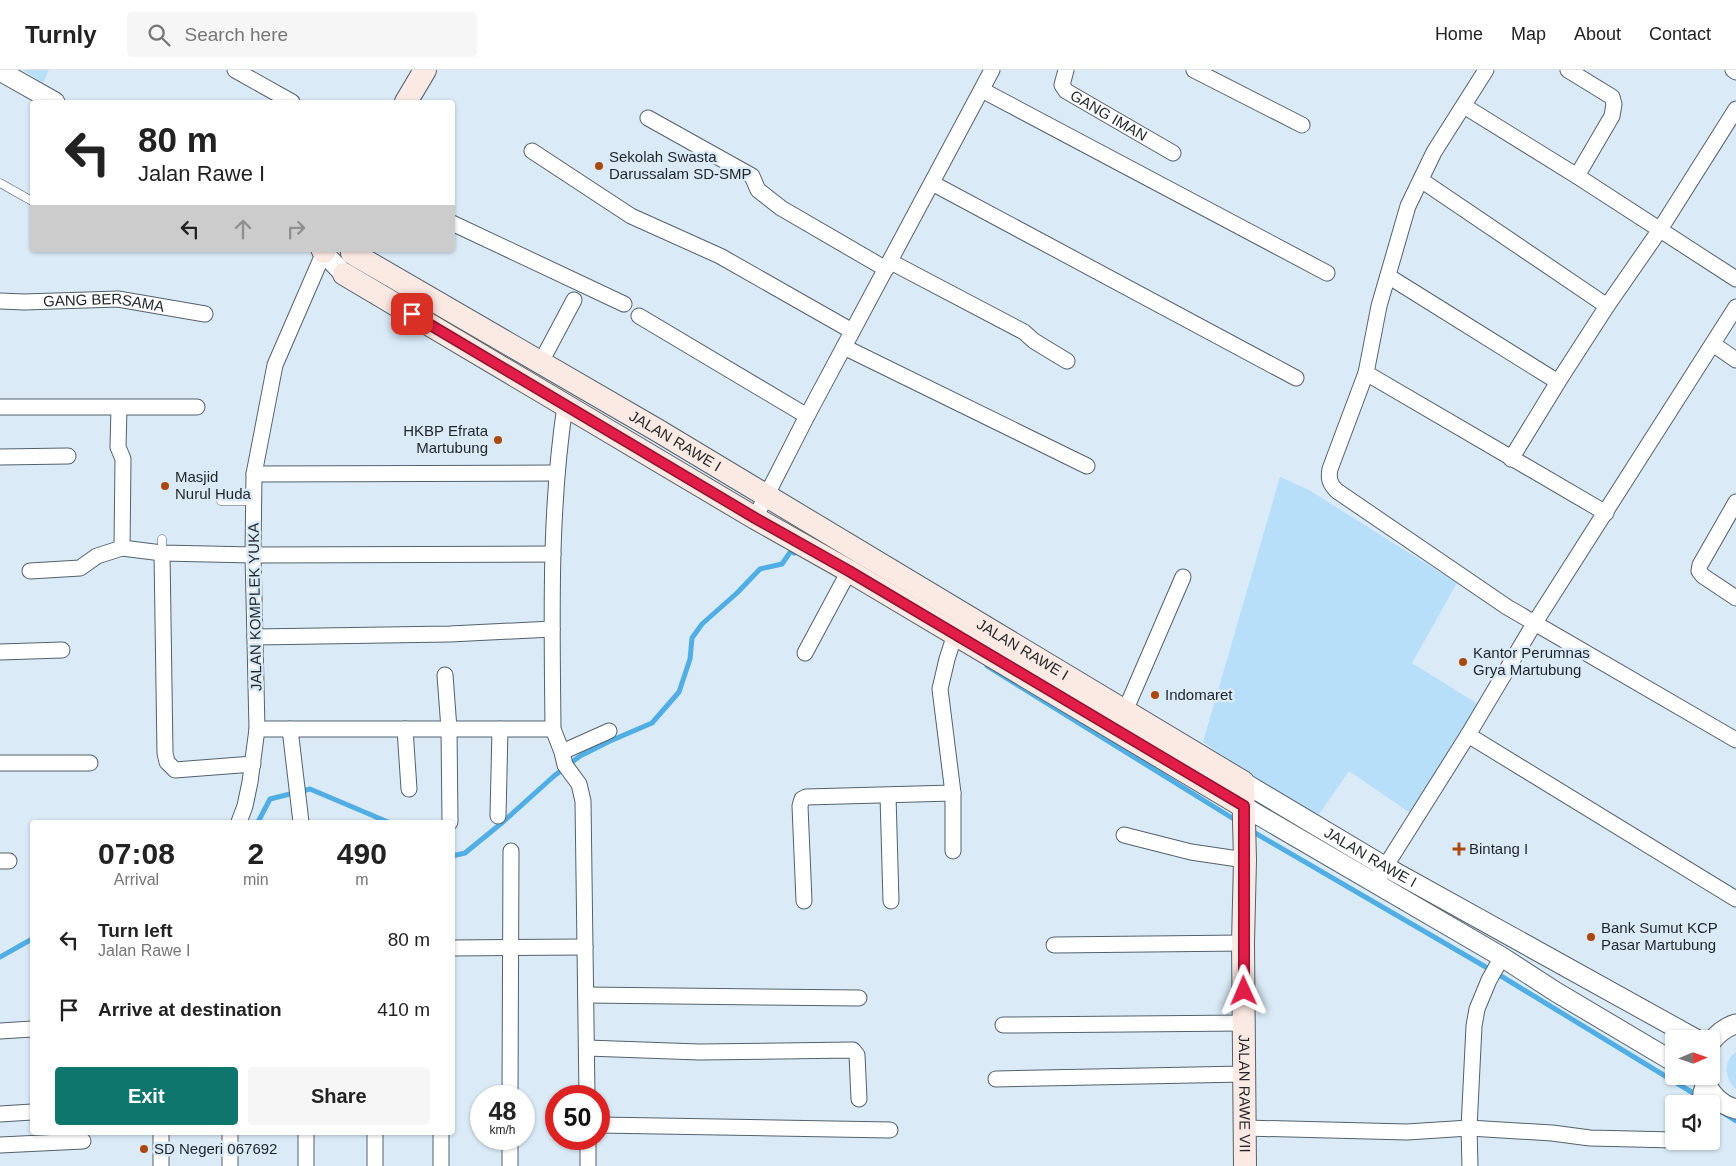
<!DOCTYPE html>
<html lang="en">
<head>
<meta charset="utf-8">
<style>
	body { margin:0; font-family:Arial,sans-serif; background:#f6f6f6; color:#222; height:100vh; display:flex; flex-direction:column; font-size:19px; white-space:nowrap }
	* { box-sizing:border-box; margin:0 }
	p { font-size:16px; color:#767676 }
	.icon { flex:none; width:28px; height:28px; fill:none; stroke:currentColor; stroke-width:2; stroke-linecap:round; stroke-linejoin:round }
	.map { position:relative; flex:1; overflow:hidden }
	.side { position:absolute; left:30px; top:750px; width:425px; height:315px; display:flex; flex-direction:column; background:#fff; border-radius:5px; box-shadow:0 1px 4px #0004 }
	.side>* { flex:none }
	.top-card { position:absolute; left:30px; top:30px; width:425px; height:152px; border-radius:5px; box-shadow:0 1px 4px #0004; background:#fff; color:#222; overflow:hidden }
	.needle { width:32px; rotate:88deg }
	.tools { position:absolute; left:1665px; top:960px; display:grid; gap:10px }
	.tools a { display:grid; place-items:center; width:55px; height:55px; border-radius:5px; background:#fff; box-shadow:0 1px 4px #0004; font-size:25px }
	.speed { position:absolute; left:470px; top:1015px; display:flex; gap:10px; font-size:25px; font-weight:700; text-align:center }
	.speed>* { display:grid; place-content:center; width:65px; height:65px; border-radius:50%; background:#fff; box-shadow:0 1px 4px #0004; line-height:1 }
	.speed small { font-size:12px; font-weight:400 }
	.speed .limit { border:8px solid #d22; background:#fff; color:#111 }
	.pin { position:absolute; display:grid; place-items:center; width:42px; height:42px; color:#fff; margin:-21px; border-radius:10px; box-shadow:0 2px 8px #0006 }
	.me { position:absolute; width:55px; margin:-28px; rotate:359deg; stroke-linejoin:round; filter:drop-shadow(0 0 4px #0008) }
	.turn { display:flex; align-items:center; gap:18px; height:105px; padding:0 25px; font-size:22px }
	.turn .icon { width:65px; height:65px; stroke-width:2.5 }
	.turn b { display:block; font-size:35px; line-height:42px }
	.lanes { display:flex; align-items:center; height:48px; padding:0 25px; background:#0003; justify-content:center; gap:25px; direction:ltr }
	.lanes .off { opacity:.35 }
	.eta { display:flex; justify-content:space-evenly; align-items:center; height:85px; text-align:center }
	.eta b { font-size:30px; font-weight:700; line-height:35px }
	.action { display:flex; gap:10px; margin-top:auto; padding:10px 25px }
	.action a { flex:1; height:58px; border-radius:5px; background:#0f766e; color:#fff; font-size:20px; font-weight:700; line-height:58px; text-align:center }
	.action a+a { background:#f6f6f6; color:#222 }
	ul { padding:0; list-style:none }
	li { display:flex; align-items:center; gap:15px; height:70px; padding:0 25px }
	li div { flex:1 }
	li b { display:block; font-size:19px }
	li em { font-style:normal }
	header { display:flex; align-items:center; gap:30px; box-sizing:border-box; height:70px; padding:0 25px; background:#fff; border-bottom:1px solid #e0e0e0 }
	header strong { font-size:24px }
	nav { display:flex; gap:28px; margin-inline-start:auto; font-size:18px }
	.search { width:350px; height:45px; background:#f6f6f6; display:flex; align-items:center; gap:12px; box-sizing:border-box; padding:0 18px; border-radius:5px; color:#767676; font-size:19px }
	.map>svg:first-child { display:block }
	.green { fill:#b7dffa }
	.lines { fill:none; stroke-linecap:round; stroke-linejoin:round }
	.stream { stroke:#51aee5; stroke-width:5 }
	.service-casing { stroke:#53616b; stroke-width:9 }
	.minor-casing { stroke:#53616b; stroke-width:17 }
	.tertiary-casing { stroke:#53616b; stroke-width:21 }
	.secondary-casing { stroke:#53616b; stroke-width:24 }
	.service { stroke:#fff; stroke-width:8 }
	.minor { stroke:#fff; stroke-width:15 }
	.tertiary { stroke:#fff; stroke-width:19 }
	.secondary { stroke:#fbeae3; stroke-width:22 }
	.route-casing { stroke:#92132f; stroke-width:12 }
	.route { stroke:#e11d48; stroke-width:9 }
	.poi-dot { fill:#ab480f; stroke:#daebf7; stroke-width:2 }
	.labels { text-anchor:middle; stroke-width:5; stroke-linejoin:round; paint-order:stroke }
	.street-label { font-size:15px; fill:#1f2529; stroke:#daebf7 }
	.poi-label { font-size:15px; fill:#1f2529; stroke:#daebf7; text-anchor:start }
</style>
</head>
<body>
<header>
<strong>Turnly</strong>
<div class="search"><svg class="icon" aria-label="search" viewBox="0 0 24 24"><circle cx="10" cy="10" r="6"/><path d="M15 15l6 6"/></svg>Search here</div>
<nav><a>Home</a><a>Map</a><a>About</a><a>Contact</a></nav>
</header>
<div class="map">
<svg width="1736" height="1096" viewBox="0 0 1736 1096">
	<rect width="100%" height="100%" fill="#daebf7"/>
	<path class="green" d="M23,0H49L43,13Z
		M1280,407L1309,420L1457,513L1412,593L1478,634L1410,743L1349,701L1316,749L1203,672Z
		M1736,982V1019C1725,1009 1722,992 1736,982Z"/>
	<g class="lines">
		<path class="stream" d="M987,596L1237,751
			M258,752L270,729L310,719L388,752
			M1250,760L1496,903L1698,1026
			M452,786L465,783L503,752L554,706L580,686L610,671L652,653L679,622L690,589L692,568L702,554L737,523L760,499L782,494L791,481L794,483
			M0,887L32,869
			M1720,1041L1736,1051"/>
		<defs>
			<path id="service" d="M0,113L32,131
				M221,431H254
				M162,469V483"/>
			<g id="minor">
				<path d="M235,0L292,32"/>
				<path id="s1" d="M1066,0L1062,15L1066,21L1173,83"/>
				<path d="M1194,0L1302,55"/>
				<path d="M1486,0L1434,82L1408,136L1379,236L1366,303L1330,399C1328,409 1330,414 1337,421L1507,537L1736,670"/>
				<path d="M1568,0L1612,27L1614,34L1612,46L1577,106"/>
				<path d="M1733,0L1736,2"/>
				<path d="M982,20L1327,203"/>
				<path d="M1464,36L1577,106L1736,209"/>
				<path d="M648,48L752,106L758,120L781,138L886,199"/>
				<path d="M532,81L631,146L720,186L852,261"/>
				<path d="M1421,110L1607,236"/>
				<path d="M932,113L1296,308"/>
				<path d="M452,153L624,234"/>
				<path d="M891,192L1024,262L1034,271L1067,291"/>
				<path d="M1388,206L1558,312"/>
				<path id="s2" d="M0,231L24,232L118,229L205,244"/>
				<path d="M639,246L807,346"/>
				<path d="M1713,274L1736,290"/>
				<path d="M844,277L1087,396"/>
				<path d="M541,292L574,230"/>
				<path d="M1366,303L1606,443"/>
				<path d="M565,336C549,442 552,551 553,659L562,682L565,695L579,714L583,731L587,1026"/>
				<path d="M0,337H197"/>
				<path d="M119,338L118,377L123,389L122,478"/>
				<path d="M0,387L68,386"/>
				<path d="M1511,389L1558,312L1607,236L1659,161L1736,39"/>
				<path d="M254,404L557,403"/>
				<path d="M1736,432L1700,495L1699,501L1703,506L1736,528"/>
				<path d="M755,448L807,346L992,0"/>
				<path d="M162,483L165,683L167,692L175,700L253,694"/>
				<path d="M30,501L80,498L97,486L122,478L162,483L253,485L553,484"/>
				<path d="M255,567L450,564L552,559"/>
				<path d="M0,582L62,580"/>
				<path d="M805,583L849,501"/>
				<path d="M445,605L449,659L450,752"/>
				<path d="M1125,641L1183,507"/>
				<path d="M257,659H553"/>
				<path d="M290,659L301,752"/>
				<path d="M405,659L409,719"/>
				<path d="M1468,665L1736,829"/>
				<path d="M562,682L609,661"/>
				<path d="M0,693H90"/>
				<path d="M888,726L891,831"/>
				<path d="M498,746L500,659"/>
				<path d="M239,752L245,736L250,712L257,659L253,485L254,404L275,295L324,182"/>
				<path d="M1124,765L1191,782L1245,790"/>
				<path d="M953,781V723L940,619L947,589L955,564"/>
				<path d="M0,791H9"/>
				<path d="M1375,813L1468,665L1534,554L1736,237"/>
				<path d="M804,831L800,736L802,729L806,727L953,723"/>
				<path d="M1054,875L1243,873"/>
				<path d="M452,878L585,877"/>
				<path d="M586,925L859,928"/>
				<path d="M1003,955L1244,953"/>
				<path d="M0,961L32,959"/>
				<path d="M587,978L699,982L853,980L857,985L859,1029"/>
				<path d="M996,1009L1244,1004"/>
				<path d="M510,1026L511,781"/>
				<path d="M1700,1034L1701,1022L1705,1010"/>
				<path d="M0,1044L32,1042"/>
				<path d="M599,1055L890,1060"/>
				<path d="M1245,1058L1407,1062L1469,1058L1552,1063L1590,1068L1674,1070"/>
				<path d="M161,1062V1096"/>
				<path d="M230,1062V1096"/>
				<path d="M306,1062V1096"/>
				<path d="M588,1069V1096"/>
				<path d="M0,1075L83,1071"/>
				<path d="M375,1096V1062"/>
				<path d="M441,1096V1062"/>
				<path d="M510,1096V1069"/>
				<path d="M1470,1096L1469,1058L1474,956L1477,939L1489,910L1502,887"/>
			</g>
			<g id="tertiary">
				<path d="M0,1L55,32"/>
				<path d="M321,180L344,204"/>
				<path id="s3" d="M1243,712L1384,796L1696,969"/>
				<path d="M1243,736L1502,887L1556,922L1674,992"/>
				<path d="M1711,972C1718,963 1725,957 1736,954"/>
				<path d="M1704,1006C1708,1022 1720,1035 1736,1039"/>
			</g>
			<g id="secondary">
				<path d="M406,32L425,0"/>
				<path d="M324,182L325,180"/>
				<path id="s4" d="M352,183L657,360L1243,712L1245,790L1243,873L1245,1096"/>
				<path d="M344,204L755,448L849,501L1243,736"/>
			</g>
		</defs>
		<use href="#service" class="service-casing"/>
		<use href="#minor" class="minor-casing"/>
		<use href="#tertiary" class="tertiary-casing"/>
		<use href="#secondary" class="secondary-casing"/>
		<use href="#service" class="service"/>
		<use href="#minor" class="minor"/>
		<use href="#tertiary" class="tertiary"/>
		<use href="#secondary" class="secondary"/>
	</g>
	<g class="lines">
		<defs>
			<path id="route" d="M412,244L755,448L849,501L1244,736V921"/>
		</defs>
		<use href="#route" class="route-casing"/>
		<use href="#route" class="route"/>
	</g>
	<g class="poi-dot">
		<circle cx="599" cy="96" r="5"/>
		<circle cx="498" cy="370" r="5"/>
		<circle cx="165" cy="416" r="5"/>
		<circle cx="1463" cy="592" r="5"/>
		<circle cx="1155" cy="625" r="5"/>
		<path d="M1456.5 771.5h5v5h5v5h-5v5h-5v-5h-5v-5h5z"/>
		<circle cx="1591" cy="867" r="5"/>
		<circle cx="144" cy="1079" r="5"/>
	</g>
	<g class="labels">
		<g class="street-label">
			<text dy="5" stroke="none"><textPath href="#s1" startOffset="72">GANG IMAN</textPath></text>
			<text dy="5" stroke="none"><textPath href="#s2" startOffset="104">GANG BERSAMA</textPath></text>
			<text dy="5" stroke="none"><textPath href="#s4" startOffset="374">JALAN RAWE I</textPath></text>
			<text transform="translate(255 537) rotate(-91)" y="5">JALAN KOMPLEK YUKA</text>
			<text dy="5" stroke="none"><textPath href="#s4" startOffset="779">JALAN RAWE I</textPath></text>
			<text dy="5" stroke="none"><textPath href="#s3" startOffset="148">JALAN RAWE I</textPath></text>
			<text dy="5" stroke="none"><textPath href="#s4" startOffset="1348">JALAN RAWE VII</textPath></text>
		</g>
		<g class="poi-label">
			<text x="609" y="92">Sekolah Swasta<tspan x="609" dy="17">Darussalam SD-SMP</tspan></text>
			<text x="488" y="366" text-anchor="end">HKBP Efrata<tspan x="488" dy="17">Martubung</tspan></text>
			<text x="175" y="412">Masjid<tspan x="175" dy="17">Nurul Huda</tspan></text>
			<text x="1473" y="588">Kantor Perumnas<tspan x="1473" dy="17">Grya Martubung</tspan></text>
			<text x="1165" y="630">Indomaret</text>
			<text x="1469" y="784">Bintang I</text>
			<text x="1601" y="863">Bank Sumut KCP<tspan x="1601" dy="17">Pasar Martubung</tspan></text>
			<text x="154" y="1084">SD Negeri 067692</text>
		</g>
	</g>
</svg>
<div class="tools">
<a><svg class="needle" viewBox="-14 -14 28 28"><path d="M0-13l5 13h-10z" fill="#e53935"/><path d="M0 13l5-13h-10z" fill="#767676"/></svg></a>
<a><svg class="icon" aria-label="sound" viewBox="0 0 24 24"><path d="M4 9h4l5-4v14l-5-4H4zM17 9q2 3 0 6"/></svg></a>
</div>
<div class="speed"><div>48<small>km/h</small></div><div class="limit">50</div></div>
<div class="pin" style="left:412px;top:244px;background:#d93025"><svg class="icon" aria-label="arrive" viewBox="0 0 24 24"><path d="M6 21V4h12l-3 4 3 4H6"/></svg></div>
<svg class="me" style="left:1244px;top:921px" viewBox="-20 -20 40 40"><path d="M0-17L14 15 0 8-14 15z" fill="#e11d48" stroke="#fff" stroke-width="4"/></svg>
<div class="top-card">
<div class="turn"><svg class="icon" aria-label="left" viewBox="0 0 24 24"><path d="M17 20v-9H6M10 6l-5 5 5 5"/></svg><div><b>80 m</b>Jalan Rawe I</div></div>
<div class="lanes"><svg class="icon" aria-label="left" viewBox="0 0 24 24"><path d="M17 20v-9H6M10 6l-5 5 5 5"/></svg><svg class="icon off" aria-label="ahead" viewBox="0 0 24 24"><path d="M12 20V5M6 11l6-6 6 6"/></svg><svg class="icon off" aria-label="right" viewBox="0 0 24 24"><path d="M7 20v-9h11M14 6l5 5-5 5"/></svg></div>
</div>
<section class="side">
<div class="eta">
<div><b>07:08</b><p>Arrival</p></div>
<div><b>2</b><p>min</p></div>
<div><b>490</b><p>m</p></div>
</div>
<ul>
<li><svg class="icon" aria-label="left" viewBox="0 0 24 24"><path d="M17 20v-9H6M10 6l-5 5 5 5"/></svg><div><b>Turn left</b><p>Jalan Rawe I</p></div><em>80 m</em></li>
<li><svg class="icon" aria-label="arrive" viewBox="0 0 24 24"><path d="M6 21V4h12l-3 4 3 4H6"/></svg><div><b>Arrive at destination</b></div><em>410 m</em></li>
</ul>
<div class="action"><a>Exit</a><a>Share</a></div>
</section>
</div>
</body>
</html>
